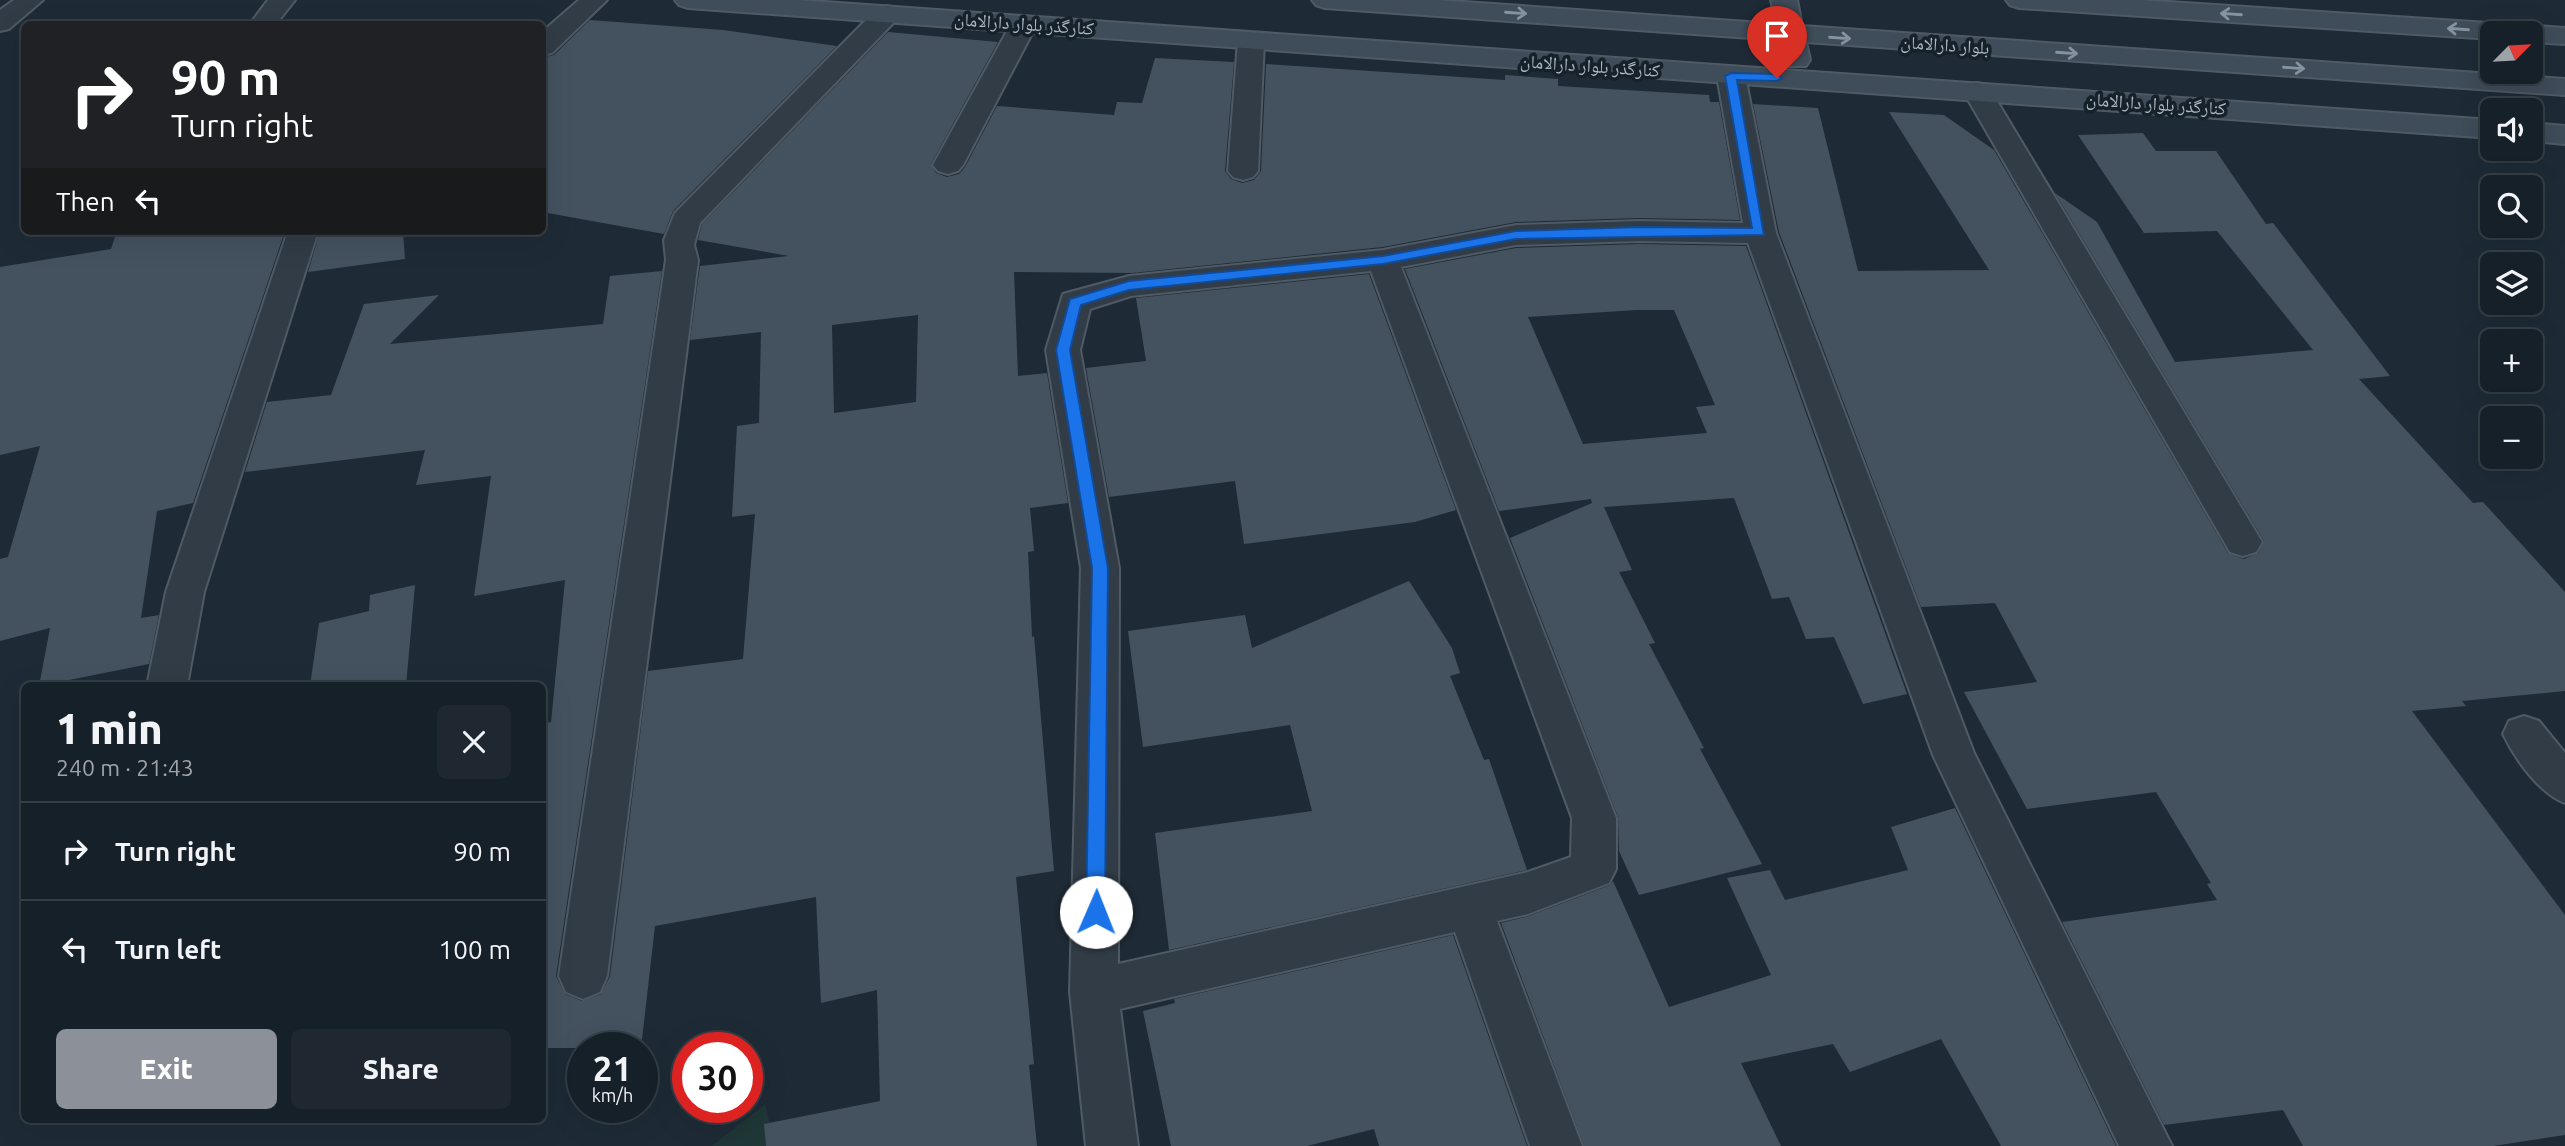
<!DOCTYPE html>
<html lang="en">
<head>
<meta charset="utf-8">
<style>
	body { margin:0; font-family:Ubuntu,"Noto Naskh Arabic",sans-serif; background:#1f2830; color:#f1f3f6; height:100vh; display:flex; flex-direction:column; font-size:26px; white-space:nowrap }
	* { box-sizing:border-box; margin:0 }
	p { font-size:23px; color:#9ea3a8 }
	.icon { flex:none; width:38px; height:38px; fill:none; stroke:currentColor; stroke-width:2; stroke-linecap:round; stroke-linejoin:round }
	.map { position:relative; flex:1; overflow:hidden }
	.side { position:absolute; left:21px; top:682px; width:525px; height:441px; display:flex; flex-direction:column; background:#162028; border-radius:10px; box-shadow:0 7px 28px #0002,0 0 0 2px #353e45 }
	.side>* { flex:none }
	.banner { position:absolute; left:21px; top:21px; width:525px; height:214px; border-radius:10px; box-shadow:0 7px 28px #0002,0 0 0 2px #353e45; background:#202124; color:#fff; overflow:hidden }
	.needle { width:46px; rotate:66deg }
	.controls { position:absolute; left:2480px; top:21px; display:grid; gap:14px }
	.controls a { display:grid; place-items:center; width:63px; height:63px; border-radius:10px; background:#162028; box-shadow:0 7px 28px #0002,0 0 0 2px #353e45; font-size:35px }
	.speed { position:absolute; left:567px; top:1032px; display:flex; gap:14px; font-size:35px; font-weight:700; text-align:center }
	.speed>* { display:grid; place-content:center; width:91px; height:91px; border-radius:50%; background:#162028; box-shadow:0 7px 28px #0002,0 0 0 2px #353e45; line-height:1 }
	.speed small { font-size:18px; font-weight:400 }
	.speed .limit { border:10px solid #d22; background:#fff; color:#111 }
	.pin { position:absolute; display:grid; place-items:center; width:60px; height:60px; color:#fff; margin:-72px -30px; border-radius:50% 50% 50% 0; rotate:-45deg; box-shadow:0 0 7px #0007 }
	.pin .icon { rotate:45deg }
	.me { position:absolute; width:77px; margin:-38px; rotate:1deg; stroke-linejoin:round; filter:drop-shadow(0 0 5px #0008) }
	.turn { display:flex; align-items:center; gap:24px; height:147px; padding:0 35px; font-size:32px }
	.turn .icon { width:91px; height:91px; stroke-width:2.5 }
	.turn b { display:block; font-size:49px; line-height:60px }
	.then { display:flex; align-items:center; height:66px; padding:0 35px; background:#0003; gap:14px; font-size:26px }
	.round { display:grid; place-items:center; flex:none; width:74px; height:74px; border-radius:10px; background:#1f2830 }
	.summary { display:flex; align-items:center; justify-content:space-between; height:119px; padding:0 35px }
	h1 { font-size:42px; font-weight:800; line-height:52px }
	.primary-button { display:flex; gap:14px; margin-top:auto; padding:14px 35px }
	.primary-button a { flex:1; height:80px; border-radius:10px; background:#8c9099; color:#fff; font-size:28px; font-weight:800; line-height:80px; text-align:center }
	.primary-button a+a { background:#1f2830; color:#f1f3f6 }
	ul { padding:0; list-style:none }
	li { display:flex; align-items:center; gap:21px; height:98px; padding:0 35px; border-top:2px solid #353e45 }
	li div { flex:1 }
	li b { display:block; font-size:26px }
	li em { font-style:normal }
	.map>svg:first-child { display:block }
	.green { fill:#203737 }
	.building { fill:#445260; fill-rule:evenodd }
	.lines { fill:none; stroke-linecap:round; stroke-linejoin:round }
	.street-casing { stroke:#4f5a65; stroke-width:4 }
	.secondary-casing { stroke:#4f5a65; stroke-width:4 }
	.street { fill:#323c46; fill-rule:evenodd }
	.secondary { fill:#3f4c59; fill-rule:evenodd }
	.oneway { stroke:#85929f }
	.route { fill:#1a73e8; stroke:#114b97; stroke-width:2 }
	.labels { text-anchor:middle; stroke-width:7; stroke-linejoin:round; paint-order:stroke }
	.far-street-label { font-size:18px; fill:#abb7c4; stroke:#17212a }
</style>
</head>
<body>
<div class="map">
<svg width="2565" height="1146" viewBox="0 0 2565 1146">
	<rect width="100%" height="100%" fill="#1e2b36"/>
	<path class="green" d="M765,1104L775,1146H712Z"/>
	<path class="building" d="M590,20L723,30L837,46L673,211L664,234L542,212V58L554,55Z
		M888,32L998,42L931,164L936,173L947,177L959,174L965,167L997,106L1114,115L1117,102L1142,103L1155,58L1234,62L1225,171L1231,179L1242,183L1254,180L1261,171L1266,64L1505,80V75L1558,79V86L1709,95L1710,102H1719L1740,220L1639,218L1516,222L1383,247L1132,273L1014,272L1018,376L1047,373L1068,503L1030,508L1034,551L1028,552L1032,637L1034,636L1054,871L1016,877L1034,1064L1029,1065L1037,1146H766L764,1124L880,1101L877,990L821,1003L816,897L655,926L641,1048H542V724L551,722L565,580L474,596L491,476L416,485L425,450L245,472L267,402L331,395L364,304L439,295L390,344L603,324L610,276L662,271L556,976L565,994L582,1001L601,994L610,976L648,671L743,659L755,514L732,517L737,426L759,423L761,332L690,340L700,266L789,256L698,240L702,224ZM918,315L916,402L834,413L832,325Z
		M1753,104L1818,108L1858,271L1989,270L1889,112L1944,115L1994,150L2228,553L2244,559L2258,553L2264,541L2055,193L2097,222L2175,362L2313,350L2217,231L2144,233L2078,135L2143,133L2156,151H2216L2266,224L2273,223L2390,376L2359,379L2473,503L2483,502L2565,592V691L2462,701L2466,706L2412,711L2565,915V1135L2493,1146H2303L2283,1110L2164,1125L2062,922L2217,900L2207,884L2211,883L2156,792L2027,809L1964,692L2037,682L1995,603L1921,607L1779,232Z
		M117,231H285L193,503L157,511L141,618L159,615L149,664L39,686L50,628L0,641V559L8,557L40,446L0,455V267L111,249Z
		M320,231H403L405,259L308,272Z
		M1639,244L1746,246L1907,694L1863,704L1834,637L1806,639L1789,597L1772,599L1734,498L1604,507L1632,570L1619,572L1655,643L1649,644L1704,748L1700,749L1762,864L1639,895L1619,851L1618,817L1510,538L1592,503L1591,499L1499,511L1405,269L1516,248ZM1636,310H1674L1715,405L1696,407L1707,433L1583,444L1528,317Z
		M1369,274L1456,510L1415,522L1244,544L1235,481L1109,497L1086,368L1146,361L1136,298Z
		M1409,581L1452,648L1460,673L1450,676L1484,760L1489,759L1527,870L1169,950L1155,833L1312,811L1290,725L1143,747L1128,631L1245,615L1252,648Z
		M415,585L406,686H310L319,623L369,611L370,595Z
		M1955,808L2116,1146H2001L1941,1039L1850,1072L1833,1044L1741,1063L1781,1146H1584L1501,923L1529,916L1610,885L1613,881L1669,1007L1771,975L1727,878L1770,870L1785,900L1908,870L1891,827Z
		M1453,935L1527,1146H1379L1374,1129L1307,1146H1171L1143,1011L1175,1003L1174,999Z"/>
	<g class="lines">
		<defs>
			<path id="street" d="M14,0H43L9,29L0,31V10Z
				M268,0H295L276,24H250Z
				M579,0H607L552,53L542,55V32Z
				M887,6L896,8L900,14L896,20L700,223L694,245L698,260L607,976L600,992L583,999L566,992L559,976L666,260L664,240L675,213L878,8Z
				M1024,16L1033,18L1037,24L963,165L958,171L948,174L938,171L933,165L1011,24L1015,18Z
				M1251,33L1260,35L1264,41L1258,171L1253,177L1243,180L1233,177L1228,171L1238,41L1242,35Z
				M1731,68L1741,70L1745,76L1776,233L1974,753L2172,1146H2119L1933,755L1748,243L1639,241L1516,245L1401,267L1616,818V869L1609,883L1528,914L1497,921L1582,1146H1530L1455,932L1120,1009L1138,1146H1086L1070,992L1081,568L1046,350L1063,294L1129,276L1383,250L1516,225L1639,221L1743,223L1717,76L1721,70ZM1371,271L1572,818L1571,857L1528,872L1118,964L1119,568L1080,350L1090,309L1131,296Z
				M1977,83L1987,85L1991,91L2256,532L2262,542L2256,552L2243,556L2230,552L1963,91L1967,85Z
				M288,231H318L204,592L187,686H147L166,592Z
				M2524,716L2539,721L2565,753V803C2539,793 2515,759 2503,734L2509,721Z"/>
			<path id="secondary" d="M675,0H797L2492,120V138L688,8L679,5Z
				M1312,0H1436L1776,24L1771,0H1797L1802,26L2565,79V95L1806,42L1810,60L1806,66H1786L1779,40L1325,8L1316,5Z
				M2006,0H2139L2565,28V44L2530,42V33H2492V39L2019,8L2010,5Z
				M2530,123L2565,126V144L2530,141Z"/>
		</defs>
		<use href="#street" class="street-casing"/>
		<use href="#secondary" class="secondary-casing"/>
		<use href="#street" class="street"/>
		<use href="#secondary" class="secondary"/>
	</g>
	<defs><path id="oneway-shaft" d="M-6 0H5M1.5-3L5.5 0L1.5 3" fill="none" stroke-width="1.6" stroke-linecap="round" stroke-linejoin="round" transform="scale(1.75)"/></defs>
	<g class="oneway">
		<use href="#oneway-shaft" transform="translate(1516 13) rotate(4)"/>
		<use href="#oneway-shaft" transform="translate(2231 14) rotate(-176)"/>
		<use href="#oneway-shaft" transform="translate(2458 29) rotate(-176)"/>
		<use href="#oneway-shaft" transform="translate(1840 38) rotate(4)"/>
		<use href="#oneway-shaft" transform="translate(2067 53) rotate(4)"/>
		<use href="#oneway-shaft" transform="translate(2294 68) rotate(4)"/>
	</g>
	<path class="route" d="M1731,73L1777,74L1782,78L1777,81L1737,80L1764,235L1516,239L1383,264L1129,290L1081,305L1070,350L1108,568L1105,912L1102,918L1096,921L1089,918L1086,912L1092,568L1056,350L1070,299L1129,281L1383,256L1516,231L1639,227L1752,228L1725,76Z"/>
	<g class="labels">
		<g class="far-street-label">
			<text transform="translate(1024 24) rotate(4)" y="6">کنارگذر بلوار دارالامان</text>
			<text transform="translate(1945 45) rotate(4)" y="6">بلوار دارالامان</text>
			<text transform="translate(1590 66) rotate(4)" y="6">کنارگذر بلوار دارالامان</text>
			<text transform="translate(2156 104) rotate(4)" y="6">کنارگذر بلوار دارالامان</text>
		</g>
	</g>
</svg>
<div class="controls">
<a><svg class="needle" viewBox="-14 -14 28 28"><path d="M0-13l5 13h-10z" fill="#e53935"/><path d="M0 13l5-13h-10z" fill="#9ea3a8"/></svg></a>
<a><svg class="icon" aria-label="sound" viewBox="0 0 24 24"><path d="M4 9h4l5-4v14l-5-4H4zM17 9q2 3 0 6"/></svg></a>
<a><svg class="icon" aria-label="search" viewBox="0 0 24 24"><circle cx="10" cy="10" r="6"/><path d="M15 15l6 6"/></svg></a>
<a><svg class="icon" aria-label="layers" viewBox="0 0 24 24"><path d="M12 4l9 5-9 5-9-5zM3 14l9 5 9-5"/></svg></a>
<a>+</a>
<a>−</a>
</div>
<div class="speed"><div>21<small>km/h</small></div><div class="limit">30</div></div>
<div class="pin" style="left:1777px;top:78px;background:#d93025"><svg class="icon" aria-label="arrive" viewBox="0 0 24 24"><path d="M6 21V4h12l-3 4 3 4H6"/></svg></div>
<svg class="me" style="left:1096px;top:912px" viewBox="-20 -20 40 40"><circle r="19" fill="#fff"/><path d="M0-13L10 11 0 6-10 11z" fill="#1a73e8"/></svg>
<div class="banner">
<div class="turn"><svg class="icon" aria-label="right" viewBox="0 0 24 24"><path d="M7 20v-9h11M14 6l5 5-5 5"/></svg><div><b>90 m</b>Turn right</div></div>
<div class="then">Then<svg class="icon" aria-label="left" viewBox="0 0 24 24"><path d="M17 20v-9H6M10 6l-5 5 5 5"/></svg></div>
</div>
<section class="side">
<div class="summary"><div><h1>1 min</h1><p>240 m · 21:43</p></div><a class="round"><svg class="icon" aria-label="close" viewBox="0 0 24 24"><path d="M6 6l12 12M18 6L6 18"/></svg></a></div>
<ul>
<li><svg class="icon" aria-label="right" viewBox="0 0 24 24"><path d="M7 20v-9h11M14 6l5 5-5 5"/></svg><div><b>Turn right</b></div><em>90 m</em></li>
<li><svg class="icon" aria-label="left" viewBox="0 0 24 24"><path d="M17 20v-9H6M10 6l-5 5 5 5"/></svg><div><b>Turn left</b></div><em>100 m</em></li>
</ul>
<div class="primary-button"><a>Exit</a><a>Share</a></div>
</section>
</div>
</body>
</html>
